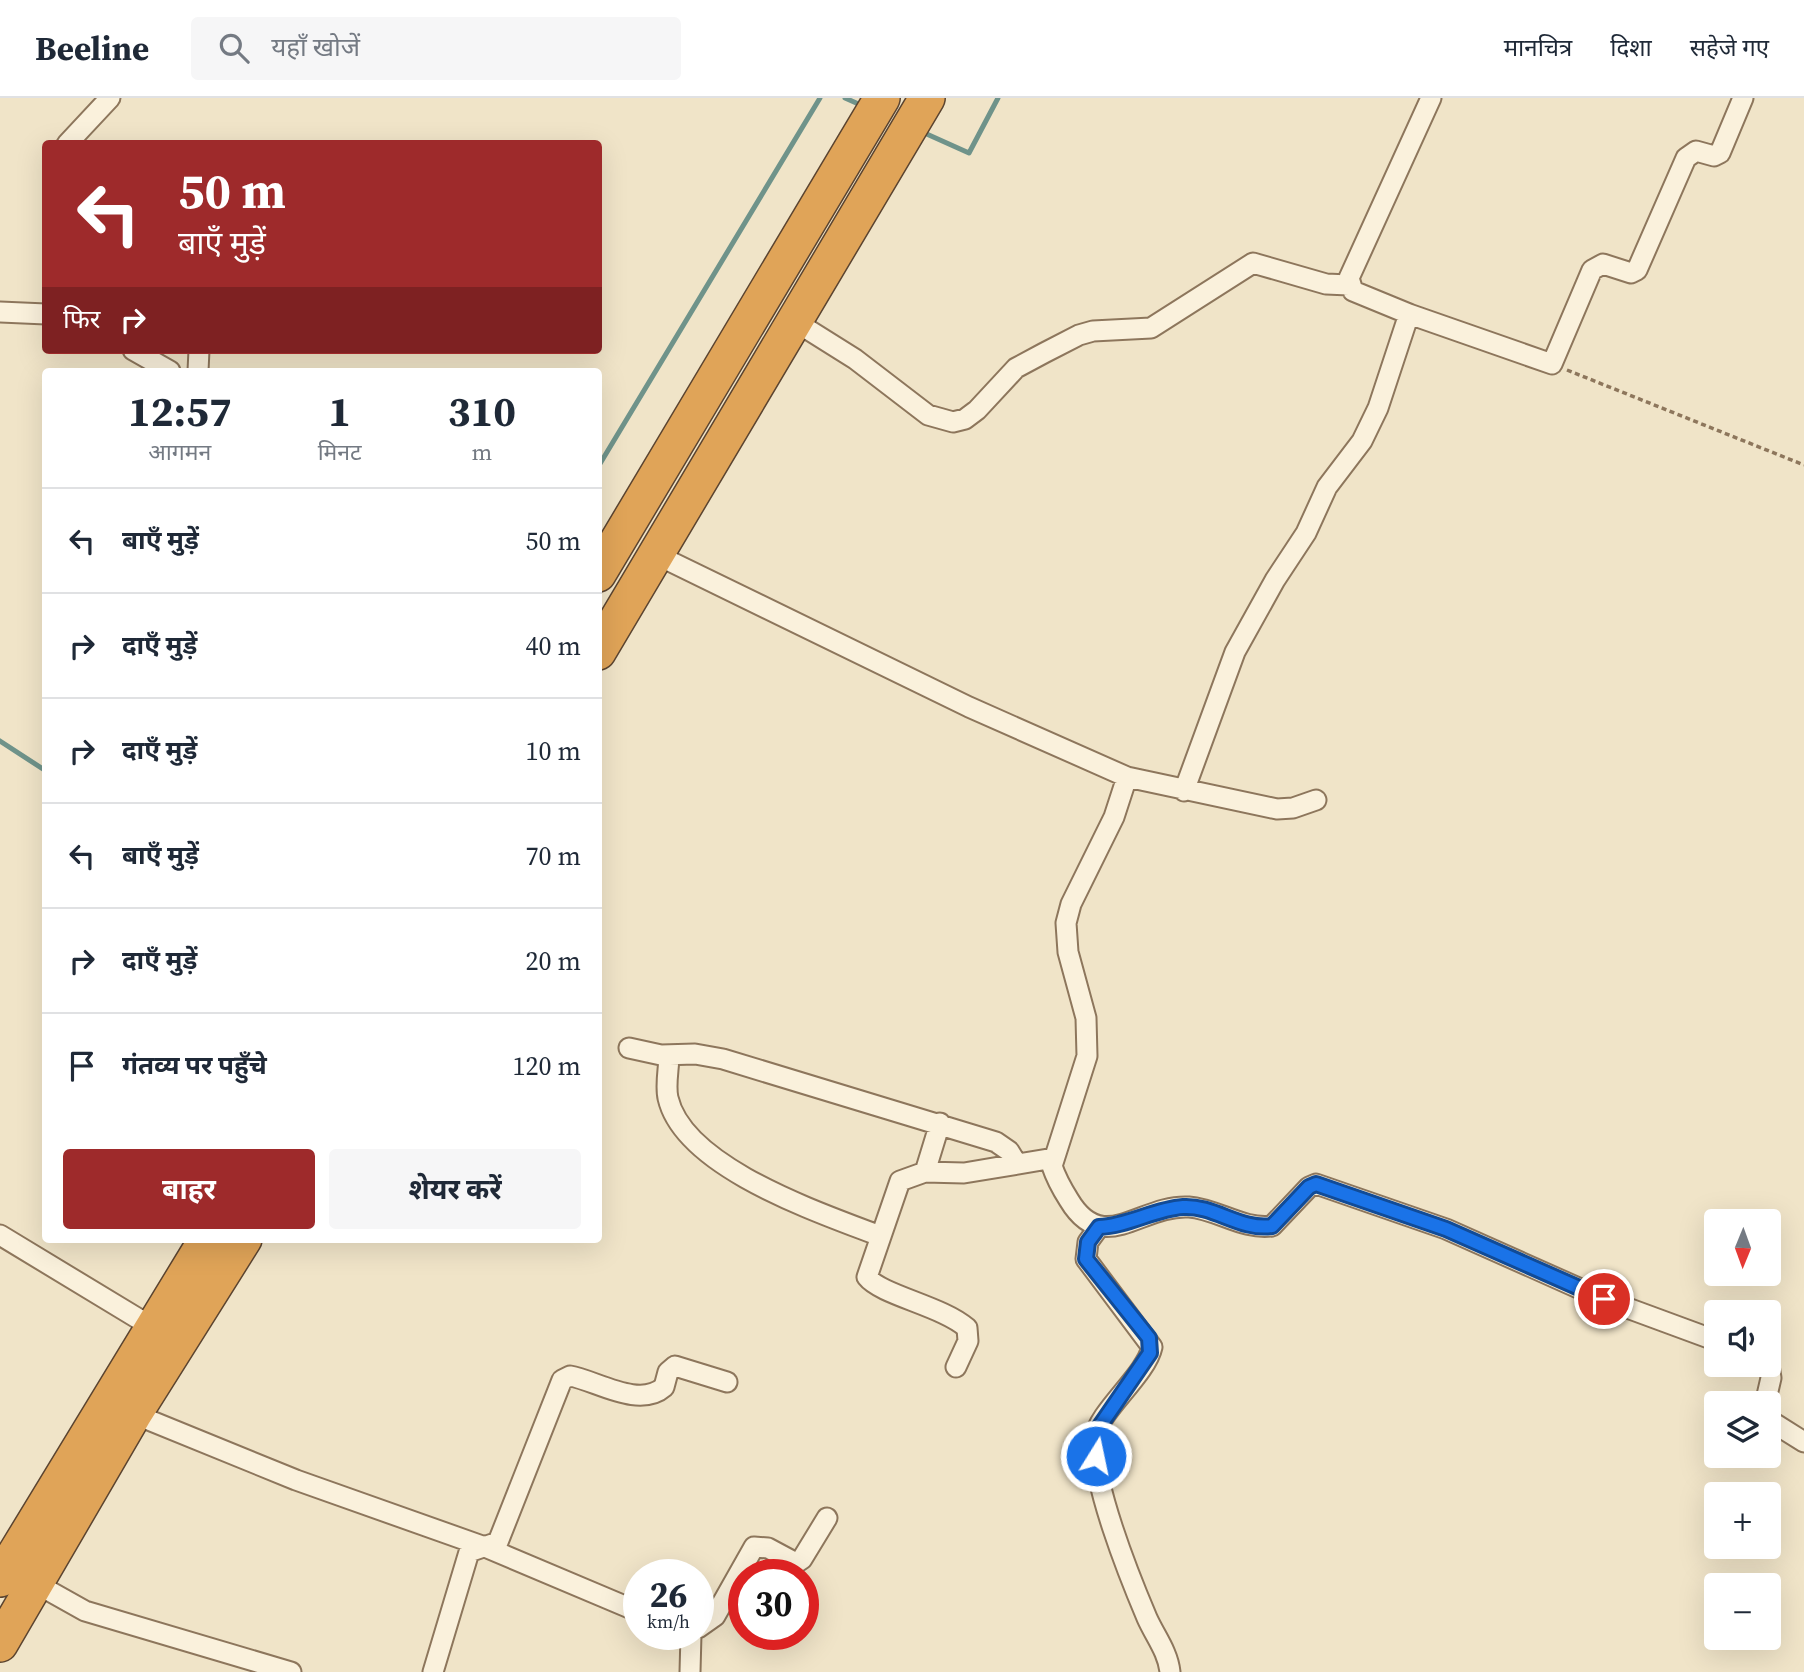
<!DOCTYPE html>
<html lang="hi">
<head>
<meta charset="utf-8">
<style>
	body { margin:0; font-family:"Source Serif 4","Noto Sans Devanagari",serif; background:#f6f6f7; color:#1f2937; height:100vh; display:flex; flex-direction:column; font-size:26px; white-space:nowrap }
	* { box-sizing:border-box; margin:0 }
	p { font-size:23px; color:#747a83 }
	.icon { flex:none; width:38px; height:38px; fill:none; stroke:currentColor; stroke-width:2; stroke-linecap:round; stroke-linejoin:round }
	.map { position:relative; flex:1; overflow:hidden }
	.details { position:absolute; left:42px; top:270px; width:560px; height:875px; display:flex; flex-direction:column; background:#fff; border-radius:7px; box-shadow:0 7px 28px #0002 }
	.details>* { flex:none }
	.hud { position:absolute; left:42px; top:42px; width:560px; height:214px; border-radius:7px; box-shadow:0 7px 28px #0002; background:#9e2a2b; color:#fff; overflow:hidden }
	.needle { width:46px; rotate:181deg }
	.tools { position:absolute; left:1704px; top:1111px; display:grid; gap:14px }
	.tools a { display:grid; place-items:center; width:77px; height:77px; border-radius:7px; background:#fff; box-shadow:0 7px 28px #0002; font-size:35px }
	.speed { position:absolute; left:623px; top:1461px; display:flex; gap:14px; font-size:35px; font-weight:700; text-align:center }
	.speed>* { display:grid; place-content:center; width:91px; height:91px; border-radius:50%; background:#fff; box-shadow:0 7px 28px #0002; line-height:1 }
	.speed small { font-size:18px; font-weight:400 }
	.speed .limit { border:10px solid #d22; background:#fff; color:#111 }
	.pin { position:absolute; display:grid; place-items:center; width:60px; height:60px; color:#fff; margin:-30px; border:4px solid #fff; border-radius:50%; box-shadow:0 2px 7px #0007 }
	.me { position:absolute; width:77px; margin:-38px; rotate:10deg; stroke-linejoin:round; filter:drop-shadow(0 0 5px #0008) }
	.turn { display:flex; align-items:center; gap:24px; height:147px; padding:0 21px; font-size:32px }
	.turn .icon { width:91px; height:91px; stroke-width:2.5 }
	.turn b { display:block; font-size:49px; line-height:60px }
	.then { display:flex; align-items:center; height:66px; padding:0 21px; background:#0003; gap:14px; font-size:26px }
	.eta { display:flex; justify-content:space-evenly; align-items:center; height:119px; text-align:center }
	.eta b { font-size:42px; font-weight:700; line-height:49px }
	.button { display:flex; gap:14px; margin-top:auto; padding:14px 21px }
	.button a { flex:1; height:80px; border-radius:7px; background:#9e2a2b; color:#fff; font-size:28px; font-weight:700; line-height:80px; text-align:center }
	.button a+a { background:#f6f6f7; color:#1f2937 }
	ul { padding:0; list-style:none }
	li { display:flex; align-items:center; gap:21px; height:105px; padding:0 21px; border-top:2px solid #e0e1e3 }
	li div { flex:1 }
	li b { display:block; font-size:26px }
	li em { font-style:normal }
	header { display:flex; align-items:center; gap:42px; box-sizing:border-box; height:98px; padding:0 35px; background:#fff; border-bottom:2px solid #e0e1e3 }
	header strong { font-size:33px }
	nav { display:flex; gap:38px; margin-inline-start:auto; font-size:24px }
	.search { width:490px; height:63px; background:#f6f6f7; display:flex; align-items:center; gap:18px; box-sizing:border-box; padding:0 24px; border-radius:7px; color:#747a83; font-size:26px }
	.map>svg:first-child { display:block }
	.lines { fill:none; stroke-linecap:round; stroke-linejoin:round }
	.stream { stroke:#6f938a; stroke-width:5 }
	.street-casing { stroke:#8d765c; stroke-width:23 }
	.highway-casing { stroke:#5b4430; stroke-width:38 }
	.path { stroke:#8d765c; stroke-width:3.5; stroke-dasharray:5 3.5; stroke-linecap:butt }
	.street { stroke:#faf1dc; stroke-width:19 }
	.highway { stroke:#e0a458; stroke-width:35 }
	.route-casing { stroke:#114b97; stroke-width:18 }
	.route { stroke:#1a73e8; stroke-width:12 }
</style>
</head>
<body>
<header>
<strong>Beeline</strong>
<div class="search"><svg class="icon" aria-label="search" viewBox="0 0 24 24"><circle cx="10" cy="10" r="6"/><path d="M15 15l6 6"/></svg>यहाँ खोजें</div>
<nav><a>मानचित्र</a><a>दिशा</a><a>सहेजे गए</a></nav>
</header>
<div class="map">
<svg width="1804" height="1574" viewBox="0 0 1804 1574">
	<rect width="100%" height="100%" fill="#f0e4c8"/>
	<g class="lines">
		<path class="stream" d="M845,0L863,8
			M920,33L969,55L998,0
			M598,369L820,0
			M0,643L46,673"/>
		<defs>
			<path id="street" d="M67,46L110,0
				M0,214L46,216
				M1409,216L1353,193L1349,180L1431,0
				M796,224L855,261L928,317L953,324L965,321L977,312L1016,270L1044,255L1079,237L1093,233L1151,230L1253,165L1326,186L1349,187
				M133,252L170,273
				M198,273L199,252
				M657,457L969,609L1127,679L1277,711L1293,710L1316,702
				M1127,679L1114,719L1071,806L1066,825L1068,854L1086,920L1087,958L1052,1068C1056,1080 1062,1091 1069,1102C1103,1159 1141,1106 1189,1109C1217,1111 1243,1132 1272,1128L1309,1089L1316,1086L1446,1131L1603,1201L1717,1243
				M1184,693L1235,554L1275,482L1306,435L1327,389L1362,343L1378,310L1409,216L1552,266L1592,172L1603,166L1631,175L1637,172L1686,60L1696,53L1714,58L1720,55L1743,0
				M629,950L661,957L695,956L723,961L996,1044L1009,1053L1017,1066
				M669,957C669,970 665,987 668,1000C684,1070 821,1115 880,1138
				M940,1025L925,1074L900,1083L867,1179C881,1197 942,1208 967,1230L968,1243L956,1269
				M925,1074L964,1075L1054,1060
				M1099,1129L1088,1144L1086,1161L1152,1249C1146,1277 1098,1314 1095,1339C1090,1381 1130,1480 1147,1520C1155,1538 1168,1554 1170,1574
				M0,1137L152,1229
				M1765,1306L1771,1280L1769,1267
				M134,1316L296,1382L485,1449L639,1514
				M1769,1322L1804,1344
				M35,1485L85,1513L291,1574
				M698,1530L715,1518L754,1449L768,1450L796,1465L802,1461L827,1420
				M433,1574L469,1454L498,1444L562,1282L570,1278C595,1282 639,1311 664,1289L668,1274L675,1268L727,1284
				M690,1574L691,1536"/>
			<path id="highway" d="M598,476L882,0
				M598,554L927,0
				M0,1481L207,1141
				M0,1546L134,1316L244,1141"/>
		</defs>
		<use href="#street" class="street-casing"/>
		<use href="#highway" class="highway-casing"/>
		<path class="path" d="M1567,272L1804,367"/>
		<use href="#street" class="street"/>
		<use href="#highway" class="highway"/>
	</g>
	<g class="lines">
		<defs>
			<path id="route" d="M1096,1358L1095,1335L1150,1255L1149,1240L1086,1161L1088,1144L1099,1129C1128,1128 1154,1111 1183,1109C1214,1107 1241,1133 1272,1128L1309,1089L1316,1086L1446,1131L1604,1201"/>
		</defs>
		<use href="#route" class="route-casing"/>
		<use href="#route" class="route"/>
	</g>
</svg>
<div class="tools">
<a><svg class="needle" viewBox="-14 -14 28 28"><path d="M0-13l5 13h-10z" fill="#e53935"/><path d="M0 13l5-13h-10z" fill="#747a83"/></svg></a>
<a><svg class="icon" aria-label="sound" viewBox="0 0 24 24"><path d="M4 9h4l5-4v14l-5-4H4zM17 9q2 3 0 6"/></svg></a>
<a><svg class="icon" aria-label="layers" viewBox="0 0 24 24"><path d="M12 4l9 5-9 5-9-5zM3 14l9 5 9-5"/></svg></a>
<a>+</a>
<a>−</a>
</div>
<div class="speed"><div>26<small>km/h</small></div><div class="limit">30</div></div>
<div class="pin" style="left:1604px;top:1201px;background:#d93025"><svg class="icon" aria-label="arrive" viewBox="0 0 24 24"><path d="M6 21V4h12l-3 4 3 4H6"/></svg></div>
<svg class="me" style="left:1096px;top:1358px" viewBox="-20 -20 40 40"><circle r="17" fill="#1a73e8" stroke="#fff" stroke-width="3"/><path d="M0-11L8 9 0 5-8 9z" fill="#fff"/></svg>
<div class="hud">
<div class="turn"><svg class="icon" aria-label="left" viewBox="0 0 24 24"><path d="M17 20v-9H6M10 6l-5 5 5 5"/></svg><div><b>50 m</b>बाएँ मुड़ें</div></div>
<div class="then">फिर<svg class="icon" aria-label="right" viewBox="0 0 24 24"><path d="M7 20v-9h11M14 6l5 5-5 5"/></svg></div>
</div>
<section class="details">
<div class="eta">
<div><b>12:57</b><p>आगमन</p></div>
<div><b>1</b><p>मिनट</p></div>
<div><b>310</b><p>m</p></div>
</div>
<ul>
<li><svg class="icon" aria-label="left" viewBox="0 0 24 24"><path d="M17 20v-9H6M10 6l-5 5 5 5"/></svg><div><b>बाएँ मुड़ें</b></div><em>50 m</em></li>
<li><svg class="icon" aria-label="right" viewBox="0 0 24 24"><path d="M7 20v-9h11M14 6l5 5-5 5"/></svg><div><b>दाएँ मुड़ें</b></div><em>40 m</em></li>
<li><svg class="icon" aria-label="right" viewBox="0 0 24 24"><path d="M7 20v-9h11M14 6l5 5-5 5"/></svg><div><b>दाएँ मुड़ें</b></div><em>10 m</em></li>
<li><svg class="icon" aria-label="left" viewBox="0 0 24 24"><path d="M17 20v-9H6M10 6l-5 5 5 5"/></svg><div><b>बाएँ मुड़ें</b></div><em>70 m</em></li>
<li><svg class="icon" aria-label="right" viewBox="0 0 24 24"><path d="M7 20v-9h11M14 6l5 5-5 5"/></svg><div><b>दाएँ मुड़ें</b></div><em>20 m</em></li>
<li><svg class="icon" aria-label="arrive" viewBox="0 0 24 24"><path d="M6 21V4h12l-3 4 3 4H6"/></svg><div><b>गंतव्य पर पहुँचे</b></div><em>120 m</em></li>
</ul>
<div class="button"><a>बाहर</a><a>शेयर करें</a></div>
</section>
</div>
</body>
</html>
